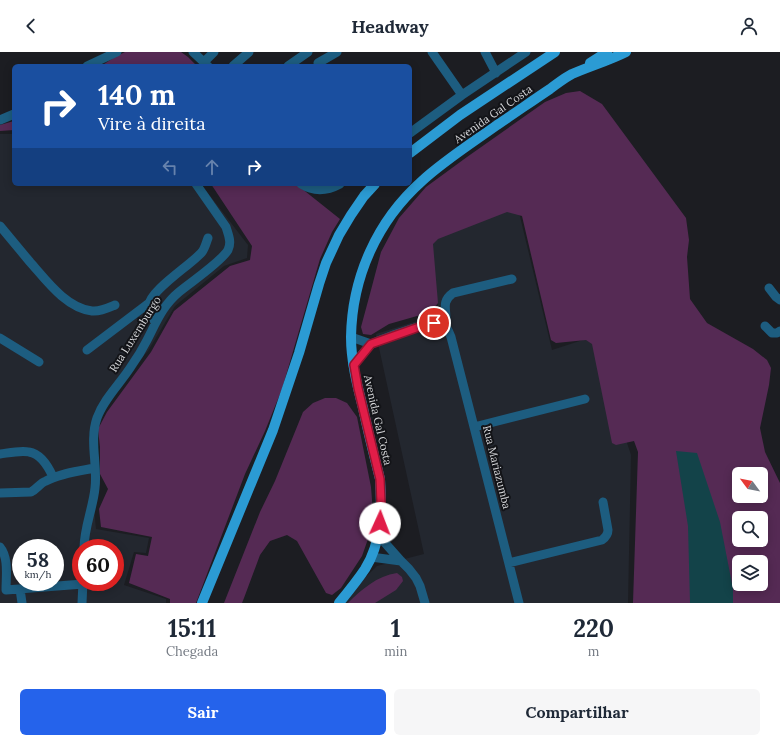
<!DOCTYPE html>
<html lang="pt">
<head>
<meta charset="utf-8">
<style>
	body { margin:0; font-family:Lora,serif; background:#f6f6f7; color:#1f2937; height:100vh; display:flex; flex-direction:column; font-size:15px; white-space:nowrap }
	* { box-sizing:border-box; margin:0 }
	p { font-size:13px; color:#747a83 }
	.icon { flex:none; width:22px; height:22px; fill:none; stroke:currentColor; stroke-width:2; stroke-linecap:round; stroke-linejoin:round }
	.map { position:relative; height:551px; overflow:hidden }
	.side { display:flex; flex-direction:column; background:#fff; flex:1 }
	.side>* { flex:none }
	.hud { position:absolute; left:12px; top:12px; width:400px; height:122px; border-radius:6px; box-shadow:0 2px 10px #0003; background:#1a4fa0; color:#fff; overflow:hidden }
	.needle { width:26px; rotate:302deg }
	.controls { position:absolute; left:732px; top:415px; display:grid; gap:8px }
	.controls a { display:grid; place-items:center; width:36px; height:36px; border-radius:6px; background:#fff; box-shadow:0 2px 10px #0003; font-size:20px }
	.speed { position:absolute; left:12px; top:487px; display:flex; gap:8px; font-size:20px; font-weight:700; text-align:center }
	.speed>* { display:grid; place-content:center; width:52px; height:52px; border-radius:50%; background:#fff; box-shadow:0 2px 10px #0003; line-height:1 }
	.speed small { font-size:10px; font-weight:400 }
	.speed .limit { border:6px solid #d22; background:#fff; color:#111 }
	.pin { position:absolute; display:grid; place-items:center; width:34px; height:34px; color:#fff; margin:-17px; border:2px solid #fff; border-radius:50%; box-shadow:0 1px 4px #0007 }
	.me { position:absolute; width:44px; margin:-22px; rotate:2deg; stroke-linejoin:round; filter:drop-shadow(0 0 3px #0008) }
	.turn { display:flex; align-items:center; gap:14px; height:84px; padding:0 20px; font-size:18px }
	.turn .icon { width:52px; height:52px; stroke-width:2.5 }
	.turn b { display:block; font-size:28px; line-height:34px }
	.lanes { display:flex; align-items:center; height:38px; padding:0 20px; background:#0003; justify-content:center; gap:20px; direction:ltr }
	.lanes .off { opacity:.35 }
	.eta { display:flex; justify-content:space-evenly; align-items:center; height:68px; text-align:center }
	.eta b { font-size:24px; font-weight:700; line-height:28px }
	.button { display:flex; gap:8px; margin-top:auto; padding:8px 20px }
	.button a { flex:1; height:46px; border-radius:6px; background:#2563eb; color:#fff; font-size:16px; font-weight:700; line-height:46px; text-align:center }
	.button a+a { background:#f6f6f7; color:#1f2937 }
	header { display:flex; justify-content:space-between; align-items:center; height:52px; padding:0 20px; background:#fff; font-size:18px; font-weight:700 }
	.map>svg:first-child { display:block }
	.built { fill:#23272f; fill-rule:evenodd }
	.green { fill:#552a54; fill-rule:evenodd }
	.water { fill:#134349 }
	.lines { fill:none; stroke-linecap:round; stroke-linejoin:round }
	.minor { stroke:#1d5d80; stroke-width:9 }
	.major { stroke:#2b9bd4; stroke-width:10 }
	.route-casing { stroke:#92132f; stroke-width:10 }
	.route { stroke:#e11d48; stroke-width:7 }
	.labels { text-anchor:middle; stroke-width:4; stroke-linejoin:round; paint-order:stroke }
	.street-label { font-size:11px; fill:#d5d6d9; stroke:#131418 }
</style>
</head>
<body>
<header><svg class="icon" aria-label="back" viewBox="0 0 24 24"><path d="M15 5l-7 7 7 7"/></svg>Headway<svg class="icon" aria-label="person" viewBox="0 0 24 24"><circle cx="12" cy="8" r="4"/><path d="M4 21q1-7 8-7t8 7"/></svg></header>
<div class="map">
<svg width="780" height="551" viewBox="0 0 780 551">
	<rect width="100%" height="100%" fill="#1c1d22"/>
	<path class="built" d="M0,82H14V132H201L248,193L247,206L224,214L175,254L148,299L101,348L89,384L92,412V432L96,477L149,486L146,501L134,500L124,533L166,547V551H0ZM21,496H55V530H21ZM81,496H115V530H81Z
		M517,152L552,298L592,285L631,403L628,551H339L377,514L424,502L376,282L439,262L430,189Z"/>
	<path class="green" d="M125,0H181L188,5L197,14H101L115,5Z
		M580,39L602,52L686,166L689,188L687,205L690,247L707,271L753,297L767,308L771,316L769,333L760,376L765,400L780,431V551H633L638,400L634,389L616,393L612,391L592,292L586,288L556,291L551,288L522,164L507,160L438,187L433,192L438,251L431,260L389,272L371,283L363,282L361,275L371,238L381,200L399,166L426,135L467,105L545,50L566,41ZM739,422H761V444H739ZM739,466H761V488H739ZM739,510H761V532H739Z
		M14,69V78L0,79V73Z
		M211,132H296L340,167L332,180L320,207L282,337L265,379L245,422L196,551H170V547L129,531L136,502L148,504L152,485L101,475L99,457L108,437L100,422V395L98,377L107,360L151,300L174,259L230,214L250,208L252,194Z
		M325,346H336L347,351L357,365L371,435L373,461L368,487L362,504L341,536L332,543L326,541L297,489L287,483L270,489L260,503L244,546L242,551H224L260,460L275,429L303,360L313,351Z
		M397,521L402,525L403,529L396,538L375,551H348C362,537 377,524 397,521Z"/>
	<path class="water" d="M676,399L697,401L720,470L733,537V551H690L688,474Z"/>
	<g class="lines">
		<path class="minor" d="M193,0L208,14
			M432,0L462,43
			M485,0L496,21
			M204,10L214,0
			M318,11L337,0
			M87,14L117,0
			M233,14L249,0
			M288,14L308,0
			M0,68L14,62
			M410,81L462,43L526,0
			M301,132C314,140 327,139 340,132
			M0,174C10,186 20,198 30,210C46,228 66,256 92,259C100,260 108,256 115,253
			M769,236L776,245L780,248
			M155,270C152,265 149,259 149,253C149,239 192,212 202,200C205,196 206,191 208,186
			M445,274C449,260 439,251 453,241L512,227
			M765,274L772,281H777L780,279
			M351,285L371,292
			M0,286L39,310
			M87,298L149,251
			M353,313C358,307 367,295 372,292C381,287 431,269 440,271C446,273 449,279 451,285L519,551
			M474,375L585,347
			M0,402C8,401 21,398 29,400C41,402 49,416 53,425
			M0,441L31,440C37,437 40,431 46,429C61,421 79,419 95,416
			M378,483L401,509L409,517L416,526L420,534L425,551
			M0,495C9,506 6,524 6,538L83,532
			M84,496C84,476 93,456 95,436C98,413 89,389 97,366C104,346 121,331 132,313C137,306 142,298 146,290C156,271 162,254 179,240C191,230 221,210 228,198C232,190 228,182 226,175L196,132
			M371,505L401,509
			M509,511L602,488C606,485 608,482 608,478L603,450
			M20,537L22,551
			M82,551L83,530"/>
		<path class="major" d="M590,11L607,0
			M410,101L460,63L555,0
			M202,551L273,378L299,301L319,232L326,211L339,183L351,163L364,144L375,132
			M339,551C348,540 357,529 365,517C382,490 382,457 380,427C374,403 368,380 363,356C357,333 351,309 351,285C352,225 377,169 422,129C445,108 472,91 497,73C515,61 532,49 550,37C557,32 564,26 572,22C590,14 608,9 626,0"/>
	</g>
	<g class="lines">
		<defs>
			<path id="route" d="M380,471L381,450L380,427L358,336L354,313L371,292L422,274L434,271"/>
		</defs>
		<use href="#route" class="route-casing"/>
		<use href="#route" class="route"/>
	</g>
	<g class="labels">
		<g class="street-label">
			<text transform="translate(493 62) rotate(-35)" y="4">Avenida Gal Costa</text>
			<text transform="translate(135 282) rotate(-58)" y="4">Rua Luxemburgo</text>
			<text transform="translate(378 368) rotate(77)" y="4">Avenida Gal Costa</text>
			<text transform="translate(497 415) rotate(76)" y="4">Rua Mariazumba</text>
		</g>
	</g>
</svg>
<div class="controls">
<a><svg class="needle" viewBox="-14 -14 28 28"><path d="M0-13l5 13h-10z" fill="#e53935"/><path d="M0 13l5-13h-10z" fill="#747a83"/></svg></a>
<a><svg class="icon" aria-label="search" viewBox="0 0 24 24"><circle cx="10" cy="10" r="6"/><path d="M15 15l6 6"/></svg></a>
<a><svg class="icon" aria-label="layers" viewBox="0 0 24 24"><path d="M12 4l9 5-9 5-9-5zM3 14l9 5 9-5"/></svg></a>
</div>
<div class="speed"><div>58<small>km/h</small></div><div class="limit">60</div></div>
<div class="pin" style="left:434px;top:271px;background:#d93025"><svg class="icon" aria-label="arrive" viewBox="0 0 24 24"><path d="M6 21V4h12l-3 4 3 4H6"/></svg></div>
<svg class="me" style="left:380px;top:471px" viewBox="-20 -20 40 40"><circle r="19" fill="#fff"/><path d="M0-13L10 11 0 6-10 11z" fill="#e11d48"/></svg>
<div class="hud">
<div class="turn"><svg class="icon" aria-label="right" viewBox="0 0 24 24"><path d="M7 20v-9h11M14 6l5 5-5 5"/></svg><div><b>140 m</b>Vire à direita</div></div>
<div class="lanes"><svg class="icon off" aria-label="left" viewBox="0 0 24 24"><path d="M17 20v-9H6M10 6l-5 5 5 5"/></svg><svg class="icon off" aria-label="ahead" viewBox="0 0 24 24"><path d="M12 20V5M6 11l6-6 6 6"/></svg><svg class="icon" aria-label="right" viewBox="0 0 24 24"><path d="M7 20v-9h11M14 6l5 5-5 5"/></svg></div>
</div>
</div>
<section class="side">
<div class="eta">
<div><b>15:11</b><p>Chegada</p></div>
<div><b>1</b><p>min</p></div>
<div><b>220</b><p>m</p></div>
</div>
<div class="button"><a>Sair</a><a>Compartilhar</a></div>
</section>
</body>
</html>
